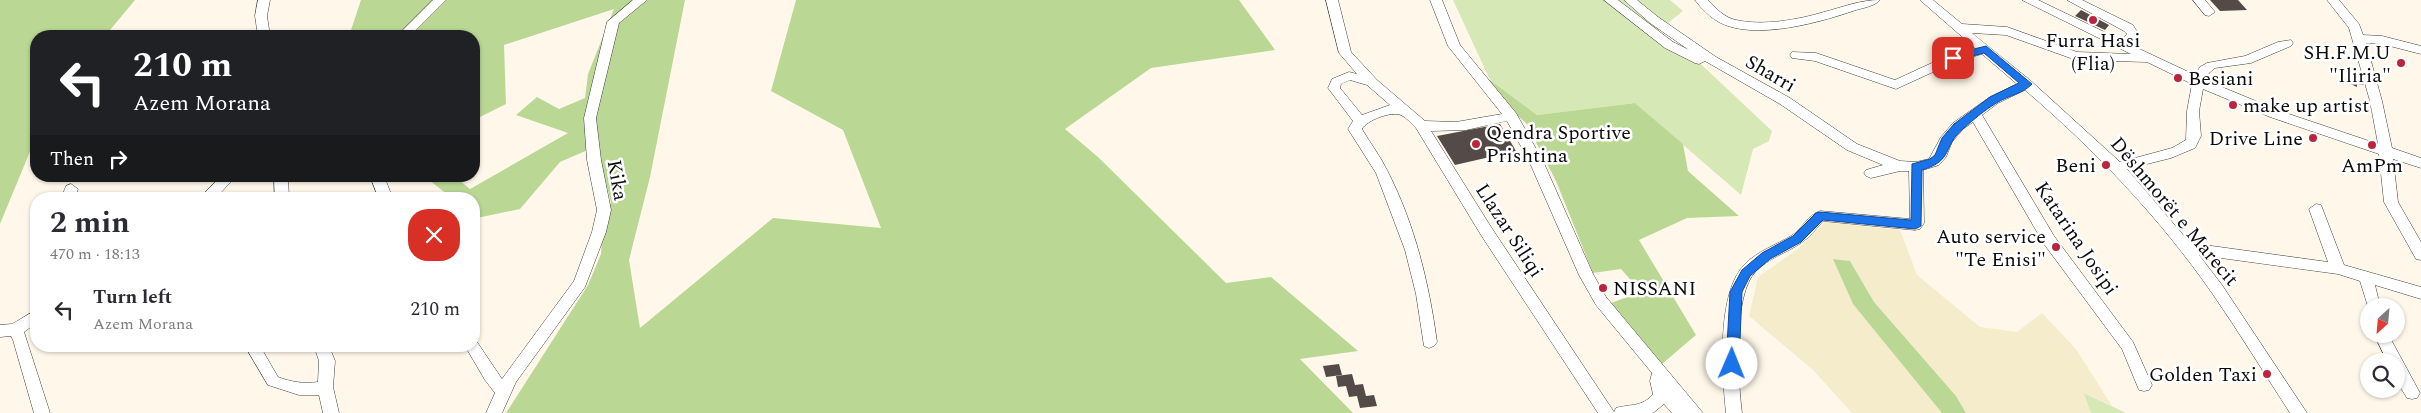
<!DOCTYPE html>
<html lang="en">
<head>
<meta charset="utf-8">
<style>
	body { margin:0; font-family:Spectral,serif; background:#f7f7f7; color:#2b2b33; height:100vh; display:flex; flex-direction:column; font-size:19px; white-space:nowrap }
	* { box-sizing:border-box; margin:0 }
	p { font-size:16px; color:#7c7c81 }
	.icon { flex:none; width:28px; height:28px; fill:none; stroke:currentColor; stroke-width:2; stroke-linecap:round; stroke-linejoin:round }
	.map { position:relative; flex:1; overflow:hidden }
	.panel { position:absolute; left:30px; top:192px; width:450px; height:160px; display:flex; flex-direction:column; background:#fff; border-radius:20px; box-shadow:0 1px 4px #0004 }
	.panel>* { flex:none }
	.top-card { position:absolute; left:30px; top:30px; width:450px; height:152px; border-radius:20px; box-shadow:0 1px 4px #0004; background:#202124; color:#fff; overflow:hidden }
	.needle { width:32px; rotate:206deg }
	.fabs { position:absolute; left:2360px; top:298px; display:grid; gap:10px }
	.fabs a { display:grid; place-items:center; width:45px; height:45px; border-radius:50%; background:#fff; box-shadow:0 1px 4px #0004; font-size:25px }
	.pin { position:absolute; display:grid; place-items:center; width:42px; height:42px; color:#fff; margin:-21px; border-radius:10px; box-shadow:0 2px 8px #0006 }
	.me { position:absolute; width:55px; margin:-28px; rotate:1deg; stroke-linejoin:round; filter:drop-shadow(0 0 4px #0008) }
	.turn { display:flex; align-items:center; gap:18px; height:105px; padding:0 20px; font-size:22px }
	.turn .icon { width:65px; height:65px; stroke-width:2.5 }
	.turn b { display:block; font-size:35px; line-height:42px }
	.then { display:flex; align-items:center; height:48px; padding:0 20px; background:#0003; gap:10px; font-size:19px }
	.round { display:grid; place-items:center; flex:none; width:52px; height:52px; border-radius:20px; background:#f7f7f7 }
	.head { display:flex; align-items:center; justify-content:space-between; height:85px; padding:0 20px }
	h1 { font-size:30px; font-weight:700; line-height:38px }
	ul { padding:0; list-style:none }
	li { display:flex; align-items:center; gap:15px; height:65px; padding:0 20px }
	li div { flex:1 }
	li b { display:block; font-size:19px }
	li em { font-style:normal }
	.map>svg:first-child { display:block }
	.farmland { fill:#f4eccb }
	.green { fill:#d5e8b5 }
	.forest { fill:#bad894 }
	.building { fill:#544b48 }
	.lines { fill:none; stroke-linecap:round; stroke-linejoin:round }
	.minor-casing { stroke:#3e3e3e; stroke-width:1 }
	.minor { fill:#fff; fill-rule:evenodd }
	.route { fill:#1a73e8; stroke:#114b97 }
	.poi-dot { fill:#b9253d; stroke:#fff; stroke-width:2 }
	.labels { text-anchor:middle; stroke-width:5; stroke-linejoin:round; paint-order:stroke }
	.poi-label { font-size:20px; fill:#0b0b0b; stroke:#fff; text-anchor:end }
	.street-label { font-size:20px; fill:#0b0b0b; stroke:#fff }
</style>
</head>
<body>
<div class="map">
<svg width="2421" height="413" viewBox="0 0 2421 413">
	<rect width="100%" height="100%" fill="#fff8ea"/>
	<path class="farmland" d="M1825,222L1900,230L1917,275L1980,327L2017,332L2042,313L2076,349L2112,406L2085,393L2091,413H1966L1956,396L1874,302L1850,261L1834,259L1942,413H1852L1813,370L1749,316L1758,277L1798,249Z"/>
	<path class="green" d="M1453,0H1670L1683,11L1657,32L1687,51L1772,131L1769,141L1753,149L1741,195L1635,103L1537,115L1490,80Z
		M2084,393L2126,413H2091Z"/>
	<path class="forest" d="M0,0H135L105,36H36V137L0,224Z
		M361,0H685L650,177L629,260L640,328L773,218L881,228L843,130L771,91L796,0H1239L1275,50L1151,68L1065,129L1098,157L1226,283L1271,277L1358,351L1300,359L1353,413H506L588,285L601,254L604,210L611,203L597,146L560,162L520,209L477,218L474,215V199H453L424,176H454L470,189L568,133L516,115L537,97L559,109L585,98L588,74L614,9L504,45L506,104L476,119L474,36L351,30Z
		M1490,80L1537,115L1635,103L1683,144L1688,171L1739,216L1687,218L1639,240L1696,335L1662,364L1611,303L1641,292L1621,269L1593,273L1556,181L1526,123L1487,89Z
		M1833,259L1850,261L1874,302L1956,396L1966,413H1942L1853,304Z"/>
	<path class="building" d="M2210,0H2238L2247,10L2220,11Z
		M2081,10L2109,25L2105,30L2075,16Z
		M2352,73L2360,74L2364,85L2357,84V87L2344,81Z
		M1500,124L1516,151L1455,165L1437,136Z
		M1339,364L1342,375L1326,377L1323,366Z
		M1352,374L1355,385L1363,384L1366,396L1374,395L1377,406L1360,408L1357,396L1349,397L1346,386L1338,387L1336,376Z"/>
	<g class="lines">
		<defs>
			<path id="minor" d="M258,0H270L267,16L270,36H258L255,16Z
				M433,0H446L410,36H397Z
				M633,0H647L619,23L596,118L601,160L611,210L606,232L585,287L516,382L502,413H486L495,393L485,380L465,346H474V341L477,342L502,379L574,281L592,232L597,210L587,160L584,118L607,22Z
				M1326,0H1338L1351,52L1377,80L1425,121L1456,122L1502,114L1448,46L1430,0H1442L1460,45L1516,113L1543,161L1593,274L1606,297L1703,413H1672L1664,404L1653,413H1598L1481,235L1416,128C1412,124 1407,118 1401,115C1391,111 1367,120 1362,129C1370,143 1381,157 1388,172C1415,225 1429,283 1437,342L1434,346L1429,348L1424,346L1416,294L1405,250L1376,173L1348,129L1353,121L1328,88L1332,79L1349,72L1357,74L1339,53ZM1350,80L1367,85L1390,105L1362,115L1340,88L1341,84ZM1507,121L1529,161L1579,275L1596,305L1652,373L1650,381L1653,394C1643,407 1630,404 1616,408L1614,412L1491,227L1431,131L1466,130Z
				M1604,0H1618L1673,42L1689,50L1650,23L1624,0H1637L1658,17L1716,57L1790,98L1857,144L1900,161L1916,162L1929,159L1941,137L1953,123L1990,97L2017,84L1982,54L1957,61L1896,89L1815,61L1792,58L1790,55L1792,52L1816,53L1895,80L1949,55L1975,48L1920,0H1933L1962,24L2007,27L2077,52L2131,54L2022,0H2038L2121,40L2127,34L2124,31L2067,0H2082L2133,25L2139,35L2131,45L2195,75L2200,67L2207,63L2245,56L2278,42L2291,40L2293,43L2291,46L2251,63L2215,68L2209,73L2205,80L2280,111L2378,144L2370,101L2349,28L2327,0H2339L2359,24L2363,35L2382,36L2421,46V54L2382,44L2366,43L2382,101L2392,148L2421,158V168L2393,159L2398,202L2421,242V260L2416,259L2384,202L2379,154L2270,117L2203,89L2199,111L2201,136L2195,148L2171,158L2127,169L2190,243L2328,262L2309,209L2316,204L2321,205L2344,265L2421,287V299L2375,285L2380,306H2369V310L2360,281L2338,274L2199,255L2222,285L2307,413H2290C2264,373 2239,332 2212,293C2159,217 2095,150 2025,90L1998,103L1982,115L2054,236L2133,342L2152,385L2149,390L2144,391L2139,390L2122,349L2044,244L1973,122L1963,129L1952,142L1946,157L1939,165L1923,170L1924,223L1920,229L1915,230L1823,221C1816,229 1810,237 1801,243C1786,253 1769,258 1756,271C1732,295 1738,381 1742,413H1726C1722,374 1716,293 1745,264C1758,251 1776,245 1791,236C1802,229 1808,215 1820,211L1910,219L1909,171H1900L1871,178L1866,176L1864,173L1866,170L1883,165L1847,150L1780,104L1705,61L1699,64L1695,63L1665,48ZM1972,33L2006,35L2076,60L2147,62L2192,84L2187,111L2186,140L2172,148L2120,162L2031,81Z
				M1695,0H1708C1715,8 1725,18 1736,20C1763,26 1797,20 1824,12C1843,7 1860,0 1880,0C1875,6 1863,8 1856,10C1821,22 1764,38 1728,26C1715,22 1703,11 1695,0Z
				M2193,0H2205L2215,12L2209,16L2205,15Z
				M221,176H236L215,199H199Z
				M274,176H288L289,199H275Z
				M370,176H384L393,199H379Z
				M71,184L78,189L75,199H61L66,186Z
				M36,310V323L24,332L50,413H34L13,340L11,336L0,337V325L12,324Z
				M2374,334H2388L2420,393L2417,398L2412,399L2407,398L2396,380V361H2387Z
				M245,346H260L278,377C291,382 304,384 318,382L319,361L314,346H329L335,361L333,387L339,413H323L319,395H299L268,385Z"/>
		</defs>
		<use href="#minor" class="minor-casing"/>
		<use href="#minor" class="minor"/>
	</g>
	<path class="route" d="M1986,46L2032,84C2024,93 2008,96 1998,102C1986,109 1974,119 1964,128C1941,147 1955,160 1922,170L1921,226L1915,229L1823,220L1801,242L1770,259L1750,276L1742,292L1739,364L1737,368H1728L1726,364L1730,292L1742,270L1762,253L1793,236L1816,213L1820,212L1911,220L1912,164L1930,159L1935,155L1942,138L1954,124L1990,97L2019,83L1984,53L1953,61L1948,58L1950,55Z"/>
	<g class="poi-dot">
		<circle cx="2093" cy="20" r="5"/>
		<circle cx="2401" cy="63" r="5"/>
		<circle cx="2178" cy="78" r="5"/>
		<circle cx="2233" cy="105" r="5"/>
		<circle cx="2313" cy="138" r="5"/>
		<circle cx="1476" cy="144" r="5"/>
		<circle cx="2372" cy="145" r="5"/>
		<circle cx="2106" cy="165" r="5"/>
		<circle cx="2056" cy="247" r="5"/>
		<circle cx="1603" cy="288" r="5"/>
		<circle cx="2267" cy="374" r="5"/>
	</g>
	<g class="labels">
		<g class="poi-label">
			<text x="2093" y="47" text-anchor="middle">Furra Hasi<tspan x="2093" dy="23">(Flia)</tspan></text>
			<text x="2391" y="59">SH.F.M.U<tspan x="2391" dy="23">"Iliria"</tspan></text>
			<text x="2188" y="85" text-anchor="start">Besiani</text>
			<text x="2243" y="112" text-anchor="start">make up artist</text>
			<text x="1486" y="139" text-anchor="start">Qendra Sportive<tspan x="1486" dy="23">Prishtina</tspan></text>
			<text x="2303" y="145">Drive Line</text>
			<text x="2096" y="172">Beni</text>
			<text x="2372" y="172" text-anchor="middle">AmPm</text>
			<text x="2046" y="243">Auto service<tspan x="2046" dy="23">"Te Enisi"</tspan></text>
			<text x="1613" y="295" text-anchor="start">NISSANI</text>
			<text x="2257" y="381">Golden Taxi</text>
		</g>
		<g class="street-label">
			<text transform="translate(1771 73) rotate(30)" y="7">Sharri</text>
			<text transform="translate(618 180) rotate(80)" y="7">Kika</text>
			<text transform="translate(2175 211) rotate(50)" y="7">Dëshmorët e Marecit</text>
			<text transform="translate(1510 230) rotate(57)" y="7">Llazar Siliqi</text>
			<text transform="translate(2077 238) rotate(56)" y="7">Katarina Josipi</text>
		</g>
	</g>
</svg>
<div class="fabs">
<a><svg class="needle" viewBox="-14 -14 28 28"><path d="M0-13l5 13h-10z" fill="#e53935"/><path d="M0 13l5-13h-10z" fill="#7c7c81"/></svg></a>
<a><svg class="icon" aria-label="search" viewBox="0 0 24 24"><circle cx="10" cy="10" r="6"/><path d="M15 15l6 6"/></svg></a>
</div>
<div class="pin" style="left:1953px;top:58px;background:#d93025"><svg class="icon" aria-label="arrive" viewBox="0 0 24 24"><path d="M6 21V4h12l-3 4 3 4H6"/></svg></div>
<svg class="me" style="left:1732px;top:364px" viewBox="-20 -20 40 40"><circle r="19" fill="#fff"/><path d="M0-13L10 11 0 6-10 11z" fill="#1a73e8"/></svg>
<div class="top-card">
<div class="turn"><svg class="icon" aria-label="left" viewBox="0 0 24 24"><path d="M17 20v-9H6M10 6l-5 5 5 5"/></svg><div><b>210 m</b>Azem Morana</div></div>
<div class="then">Then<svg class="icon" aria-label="right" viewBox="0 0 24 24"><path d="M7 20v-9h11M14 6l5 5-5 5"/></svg></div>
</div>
<section class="panel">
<div class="head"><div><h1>2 min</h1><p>470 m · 18:13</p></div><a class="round" style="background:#d93025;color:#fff"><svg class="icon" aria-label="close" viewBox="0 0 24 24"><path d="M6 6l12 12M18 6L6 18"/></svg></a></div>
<ul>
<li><svg class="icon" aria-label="left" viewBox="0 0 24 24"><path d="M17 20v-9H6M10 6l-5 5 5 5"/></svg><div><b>Turn left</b><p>Azem Morana</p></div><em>210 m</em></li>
</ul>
</section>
</div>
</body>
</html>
